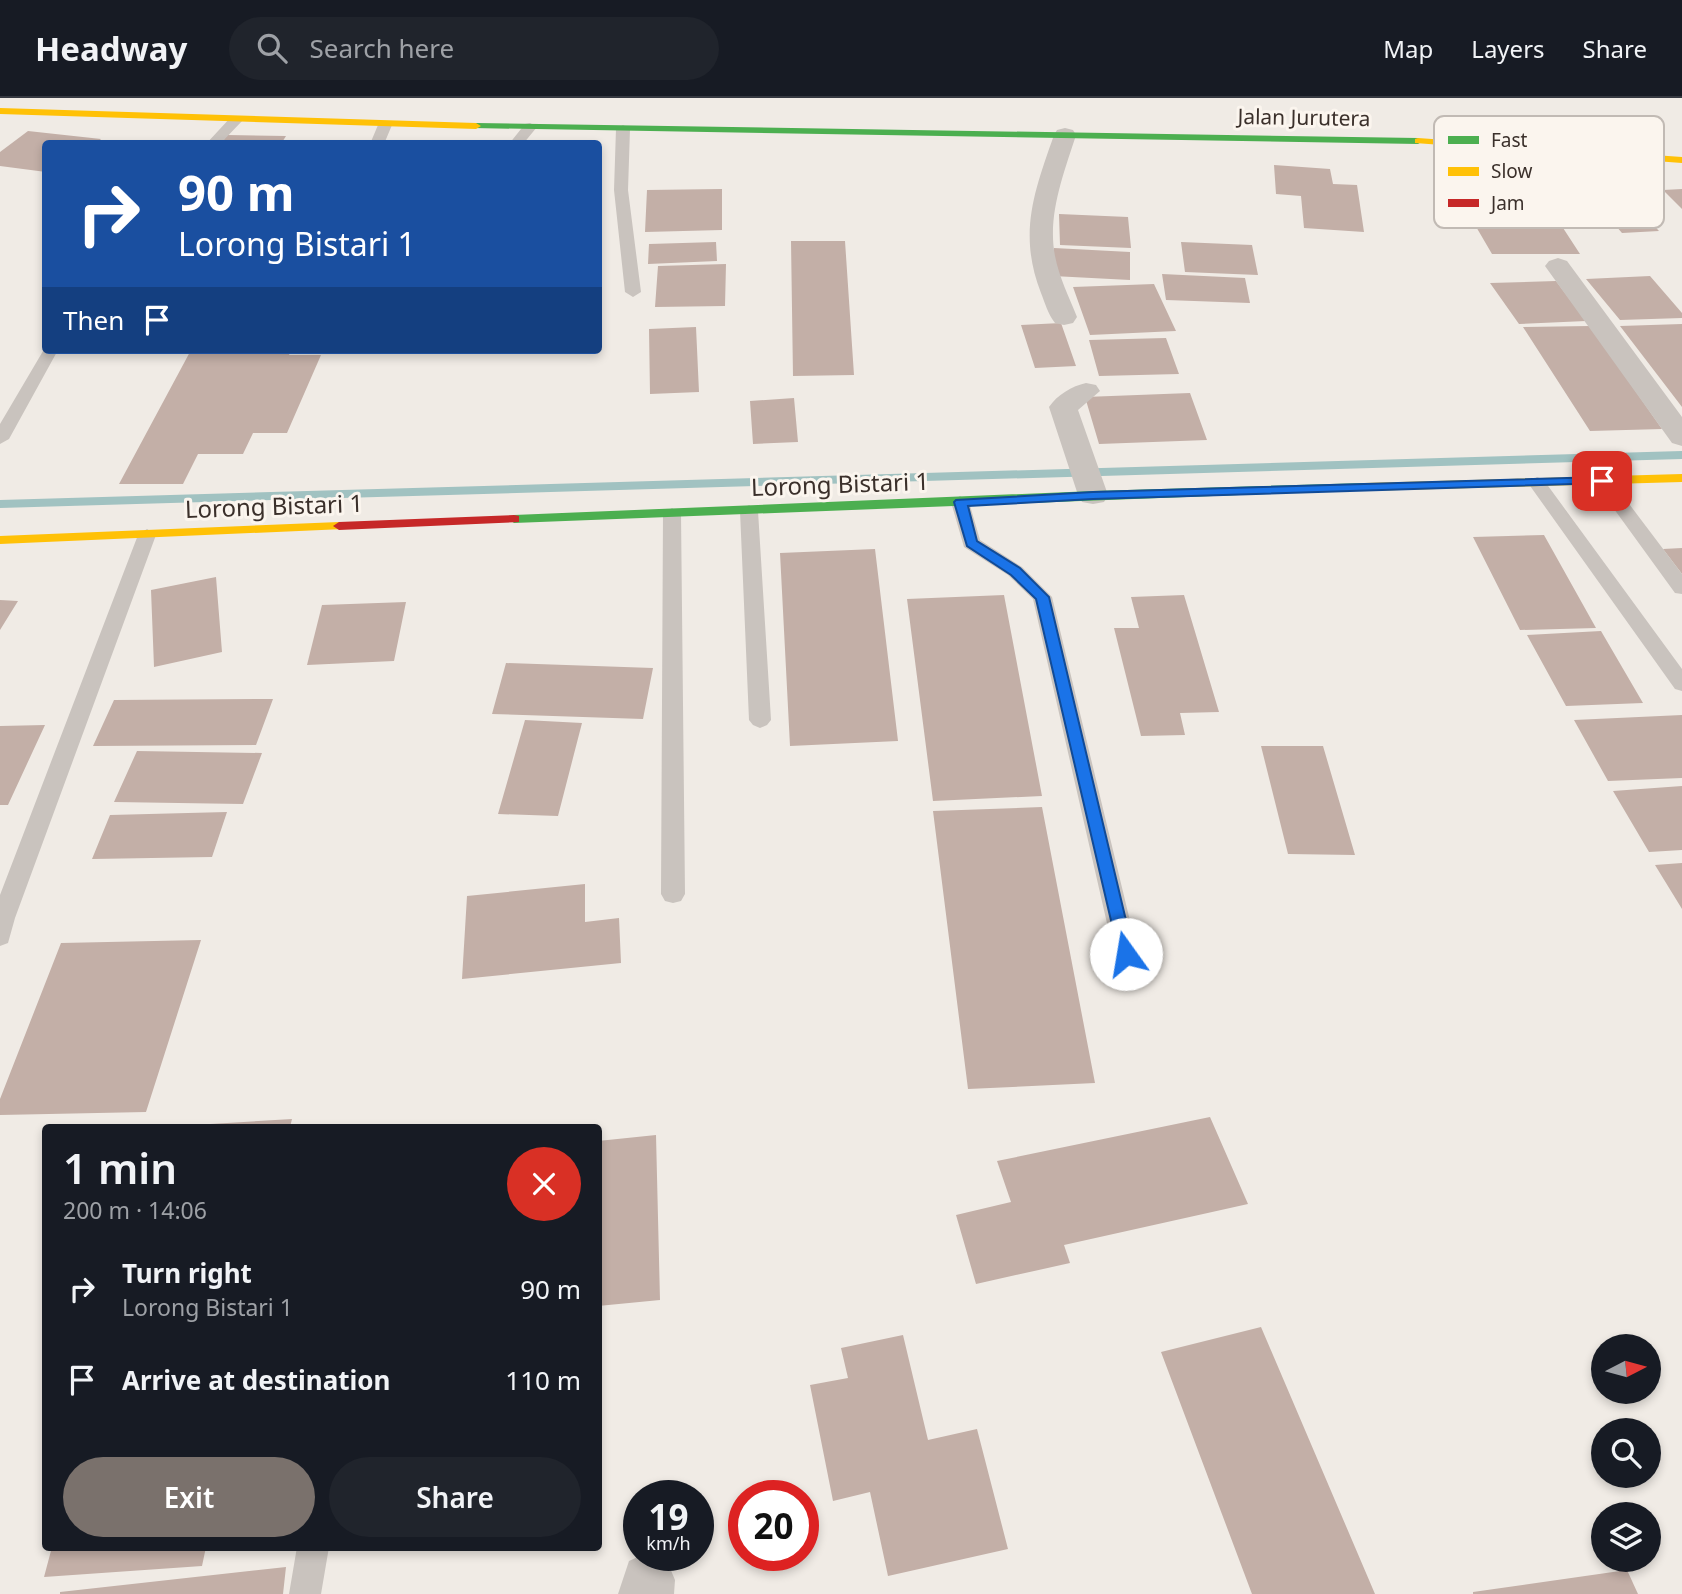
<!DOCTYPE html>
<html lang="en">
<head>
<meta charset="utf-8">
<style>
	body { margin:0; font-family:"Noto Sans",sans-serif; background:#20242c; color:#f1f3f6; height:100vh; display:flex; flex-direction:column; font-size:26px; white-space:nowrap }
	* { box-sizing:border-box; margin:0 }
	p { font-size:23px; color:#9ea1a6 }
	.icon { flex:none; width:38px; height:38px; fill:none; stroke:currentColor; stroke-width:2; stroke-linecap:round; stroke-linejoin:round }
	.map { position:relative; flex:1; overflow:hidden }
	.drawer { position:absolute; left:42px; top:1026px; width:560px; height:427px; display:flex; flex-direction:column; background:#171b24; border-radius:7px; box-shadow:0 4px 10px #0003 }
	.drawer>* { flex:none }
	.hud { position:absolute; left:42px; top:42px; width:560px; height:214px; border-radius:7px; box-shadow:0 4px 10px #0003; background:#1a4fa0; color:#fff; overflow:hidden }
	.needle { width:46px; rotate:84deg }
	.tools { position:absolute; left:1591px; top:1236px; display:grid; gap:14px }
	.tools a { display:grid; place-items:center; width:70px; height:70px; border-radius:50%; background:#171b24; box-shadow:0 4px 10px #0003; font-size:35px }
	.speed { position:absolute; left:623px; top:1382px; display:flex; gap:14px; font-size:35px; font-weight:700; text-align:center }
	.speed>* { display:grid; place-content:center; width:91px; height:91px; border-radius:50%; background:#171b24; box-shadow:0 4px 10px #0003; line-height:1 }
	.speed small { font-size:18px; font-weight:400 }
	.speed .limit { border:10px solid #d22; background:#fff; color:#111 }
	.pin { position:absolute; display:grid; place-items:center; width:60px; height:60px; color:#fff; margin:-30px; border-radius:14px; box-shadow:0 4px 10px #0006 }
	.me { position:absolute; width:77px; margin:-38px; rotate:347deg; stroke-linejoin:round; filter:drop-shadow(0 0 5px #0008) }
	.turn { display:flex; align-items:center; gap:24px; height:147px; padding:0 21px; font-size:32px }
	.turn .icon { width:91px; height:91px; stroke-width:2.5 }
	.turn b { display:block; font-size:49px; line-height:60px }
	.then { display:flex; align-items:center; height:66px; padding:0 21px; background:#0003; gap:14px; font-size:26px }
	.round { display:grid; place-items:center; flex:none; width:74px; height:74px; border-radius:37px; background:#20242c }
	.summary { display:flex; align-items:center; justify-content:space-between; height:119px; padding:0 21px }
	h1 { font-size:42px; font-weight:600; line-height:52px }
	.button { display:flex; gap:14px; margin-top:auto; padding:14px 21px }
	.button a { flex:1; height:80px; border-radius:42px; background:#7a716c; color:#fff; font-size:28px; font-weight:600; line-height:80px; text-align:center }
	.button a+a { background:#20242c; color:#f1f3f6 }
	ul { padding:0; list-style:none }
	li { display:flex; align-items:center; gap:21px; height:91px; padding:0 21px }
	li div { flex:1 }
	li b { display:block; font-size:26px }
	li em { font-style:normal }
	header { display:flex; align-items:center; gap:42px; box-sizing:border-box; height:98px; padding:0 35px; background:#171b24; border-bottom:2px solid #363941 }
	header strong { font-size:33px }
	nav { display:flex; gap:38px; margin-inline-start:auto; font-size:24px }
	.search { width:490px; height:63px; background:#20242c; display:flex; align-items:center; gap:18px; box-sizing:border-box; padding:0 24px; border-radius:38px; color:#9ea1a6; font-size:26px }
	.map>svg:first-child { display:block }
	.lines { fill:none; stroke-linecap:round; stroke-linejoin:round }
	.stream { fill:#a1c2c1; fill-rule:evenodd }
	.building { fill:#c3afa7 }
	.lane { fill:#c9c3be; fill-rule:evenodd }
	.street { fill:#c9c3be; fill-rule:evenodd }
	.fast { fill:#4caf50; fill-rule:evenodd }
	.slow { fill:#ffc107; fill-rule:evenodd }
	.jam { fill:#c62828; fill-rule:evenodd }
	.route { fill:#1a73e8; stroke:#114b97; stroke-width:2 }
	.labels { text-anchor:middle; stroke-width:6; stroke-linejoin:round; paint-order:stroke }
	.far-street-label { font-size:21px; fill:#3b302b; stroke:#fbf5ee }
	.street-label { font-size:24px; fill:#3b302b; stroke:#fbf5ee }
	.key { fill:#fbf5ee; stroke:#c1bab4; stroke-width:2 }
	.key-label { font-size:19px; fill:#3b302b }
</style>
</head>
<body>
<header>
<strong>Headway</strong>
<div class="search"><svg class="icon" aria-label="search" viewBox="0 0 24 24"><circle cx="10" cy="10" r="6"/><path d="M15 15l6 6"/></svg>Search here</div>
<nav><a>Map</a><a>Layers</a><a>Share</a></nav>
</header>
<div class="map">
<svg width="1682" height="1496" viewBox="0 0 1682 1496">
	<rect width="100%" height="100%" fill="#f0ebe5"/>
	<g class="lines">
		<path class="stream" d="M1682,353V361L0,410V402Z"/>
	</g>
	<path class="building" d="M28,33L101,41L96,46H46V74L0,68V54Z
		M227,37L286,38L281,46H221Z
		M1624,66L1646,90L1620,91L1659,133L1622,135L1564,68Z
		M1274,67L1330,71L1333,86L1357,87L1364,134L1304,130L1301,98L1276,96Z
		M722,91V132L645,134L647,92Z
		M1682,91V111L1663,92Z
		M1461,103H1524L1530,113H1552L1580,156H1492Z
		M1059,116L1128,119L1131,150L1060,147Z
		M791,143H845L854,277L793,278Z
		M716,144L717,163L648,166L649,146Z
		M1181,144L1252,147L1258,177L1185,174Z
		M1054,150L1130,154V182L1053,178Z
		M726,166L725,208L655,209L658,168Z
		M1162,176L1245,180L1250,205L1166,202Z
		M1650,178L1682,215V220L1620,222L1586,181Z
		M1556,183L1586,223L1519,226L1490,185Z
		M1154,186L1176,233L1090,237L1073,189Z
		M1061,225L1076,268L1035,270L1021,227Z
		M1682,226V309L1620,228Z
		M1590,228L1662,331L1590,333L1523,229Z
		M696,229L699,294L650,296L649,231Z
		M1166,240L1179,276L1099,278L1089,242Z
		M191,252H291L289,257H321L287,335H253L243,356H198L183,386H119Z
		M1190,295L1207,342L1099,346L1085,299Z
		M794,300L798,344L753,346L750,303Z
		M1544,437L1596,530L1520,532L1473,439Z
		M1682,450V476L1663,451Z
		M875,451L898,643L790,648L780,455Z
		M216,479L222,554L154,569L151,492Z
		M1004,497L1042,698L933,703L907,501Z
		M1184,497L1219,614L1180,615L1185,637L1141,638L1114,530H1139L1131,499Z
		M0,502L18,503L0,532Z
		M406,504L394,563L307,567L322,507Z
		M1601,533L1643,605L1566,608L1527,537Z
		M506,565L653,570L643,621L492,616Z
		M273,601L256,647L93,648L114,602Z
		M1682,617V680L1608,683L1574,622Z
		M525,622L582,625L558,718L498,716Z
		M45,627L8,707H0V628Z
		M1261,648H1323L1355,757L1288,756Z
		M137,653L262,655L243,706L114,704Z
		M1682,688V752L1649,754L1613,693Z
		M1042,709L1095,985L968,991L933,713Z
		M227,714L212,759L92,761L110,717Z
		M1682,765V811L1655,767Z
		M585,786V824L619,820L621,865L462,881L467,798Z
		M201,842L146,1014L0,1017V1001L61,845Z
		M1210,1019L1248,1106L1064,1147L1070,1165L976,1186L956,1117L1011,1104L997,1063Z
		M292,1021L290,1029H194V1027Z
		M656,1037L660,1202L598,1208V1043Z
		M1261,1229L1375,1496H1252L1161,1254Z
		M903,1237L928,1342L977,1331L1008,1451L888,1478L870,1394L833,1403L810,1287L848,1280L841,1250Z
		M52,1449H206L202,1468L44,1479Z
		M286,1469L283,1496H60V1494Z
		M1627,1472L1638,1496H1473V1494Z"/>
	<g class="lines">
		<path class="lane" d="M236,18L243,22L220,46H206L231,19Z
			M385,23L392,27L384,46H370L378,27Z
			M530,25L537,29L523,46H509L525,26Z
			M623,27L630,31L628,92L641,194L633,199L625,194L614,92L616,31Z
			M46,248V252H58L9,341L0,346V326Z
			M1602,377L1608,378L1682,476V496L1675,495L1593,382Z
			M1537,379L1543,381L1682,571V593L1675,591L1528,385Z
			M960,398L969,404L980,442L1022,469L1052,499L1138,856L1135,863L1126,866L1117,863L1114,856L1033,501L1008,477L964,449L951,404Z
			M749,407L758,413L771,622L767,627L760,630L753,627L749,622L740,413Z
			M672,410L681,416L685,796L681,803L673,805L665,803L661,796L663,416Z
			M147,431L156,437L15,820L8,845L0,848V797L138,437Z
			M297,1449H329L321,1496H289Z"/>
		<path class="street" d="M1065,30L1073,32L1076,37C1064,75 1047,117 1055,158C1059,179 1069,199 1077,219L1073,225L1064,227L1055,225C1048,216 1045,205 1041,195C1018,136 1034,94 1054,37L1057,32Z
			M1558,160L1567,163L1682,319V348L1672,345L1545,168L1549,163Z
			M1086,285L1096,287L1100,293L1078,312L1108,397L1104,404L1093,406L1082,404L1078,397L1049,309C1057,297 1072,288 1086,285Z
			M640,1458H656L667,1463L675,1482L674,1496H618L629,1463Z"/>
		<path class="fast" d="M476,25L1418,40L1423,43L1418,46L473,30L471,28Z
			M1365,385L1371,389L1369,392L514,425L508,421L514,417L1093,393Z"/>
		<path class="slow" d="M0,10L476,25L481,28L476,31L0,16Z
			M1418,40L1682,59V65L1415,45V41Z
			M1682,376V384L1365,393L1359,389L1365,385Z
			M339,424L344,425V431L0,446V438Z"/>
		<path class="jam" d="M514,417L519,418V424L339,432L333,428L339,424Z"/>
	</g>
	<path class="route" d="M1602,379L1607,380V385L1093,401L968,408L977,443L1020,470L1049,499L1134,856L1132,861H1120L1036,501L1011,477L967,448L954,404L956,402L1093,394Z"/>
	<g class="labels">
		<g class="far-street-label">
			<text transform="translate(1304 20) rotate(1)" y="7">Jalan Jurutera</text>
		</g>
		<g class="street-label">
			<text transform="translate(840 387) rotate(-2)" y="8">Lorong Bistari 1</text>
			<text transform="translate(274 409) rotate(-2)" y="8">Lorong Bistari 1</text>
		</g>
	</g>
	<rect x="1434" y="18" width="230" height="112" rx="10" class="key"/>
	<rect x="1448" y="38" width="31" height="8" fill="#4caf50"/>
	<rect x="1448" y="69" width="31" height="9" fill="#ffc107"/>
	<rect x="1448" y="101" width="31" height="8" fill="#c62828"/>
	<g class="key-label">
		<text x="1491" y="49">Fast</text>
		<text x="1491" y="80">Slow</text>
		<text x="1491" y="112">Jam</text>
	</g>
</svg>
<div class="tools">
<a><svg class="needle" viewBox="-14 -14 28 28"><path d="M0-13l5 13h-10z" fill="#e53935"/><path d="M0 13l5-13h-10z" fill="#9ea1a6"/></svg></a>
<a><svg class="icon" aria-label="search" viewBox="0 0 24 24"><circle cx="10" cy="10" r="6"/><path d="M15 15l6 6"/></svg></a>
<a><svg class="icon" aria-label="layers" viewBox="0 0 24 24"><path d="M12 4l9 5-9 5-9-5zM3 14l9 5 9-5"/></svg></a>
</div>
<div class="speed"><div>19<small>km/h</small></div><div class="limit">20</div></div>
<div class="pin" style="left:1602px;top:383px;background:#d93025"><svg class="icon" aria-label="arrive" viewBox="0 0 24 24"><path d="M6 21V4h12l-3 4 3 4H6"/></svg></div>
<svg class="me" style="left:1126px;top:856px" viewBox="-20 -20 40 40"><circle r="19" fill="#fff"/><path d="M0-13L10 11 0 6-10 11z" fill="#1a73e8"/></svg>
<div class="hud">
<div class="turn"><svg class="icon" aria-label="right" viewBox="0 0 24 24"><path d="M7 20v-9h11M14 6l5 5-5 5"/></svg><div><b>90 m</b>Lorong Bistari 1</div></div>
<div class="then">Then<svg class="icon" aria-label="arrive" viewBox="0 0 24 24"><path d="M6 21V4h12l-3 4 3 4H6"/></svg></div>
</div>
<section class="drawer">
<div class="summary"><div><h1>1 min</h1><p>200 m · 14:06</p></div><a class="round" style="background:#d93025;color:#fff"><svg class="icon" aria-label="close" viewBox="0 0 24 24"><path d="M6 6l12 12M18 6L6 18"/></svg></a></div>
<ul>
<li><svg class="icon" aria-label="right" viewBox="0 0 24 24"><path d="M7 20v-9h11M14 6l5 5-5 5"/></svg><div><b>Turn right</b><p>Lorong Bistari 1</p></div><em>90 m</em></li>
<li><svg class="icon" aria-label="arrive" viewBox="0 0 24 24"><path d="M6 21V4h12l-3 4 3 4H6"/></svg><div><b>Arrive at destination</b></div><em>110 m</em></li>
</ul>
<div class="button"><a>Exit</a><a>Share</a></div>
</section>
</div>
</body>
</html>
